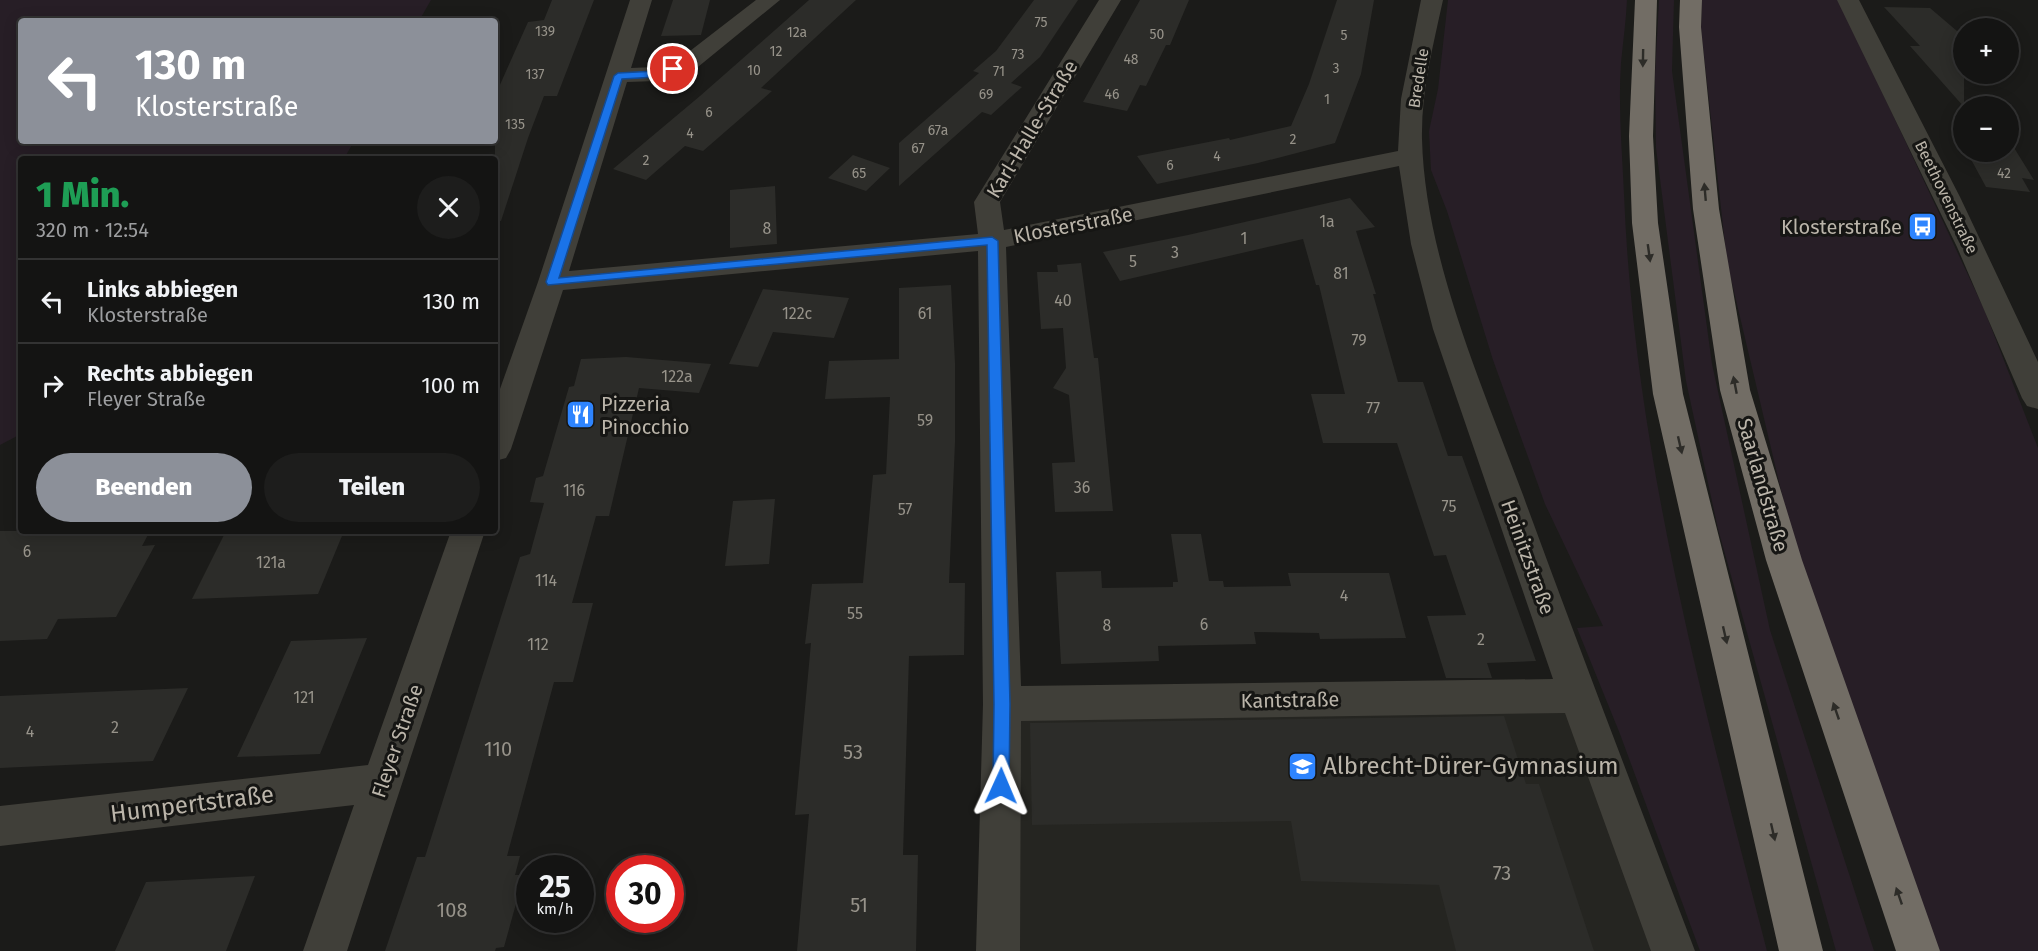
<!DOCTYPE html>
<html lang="de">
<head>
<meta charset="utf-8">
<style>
	body { margin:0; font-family:"Fira Sans",sans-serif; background:#1d1d1c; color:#f1f3f6; height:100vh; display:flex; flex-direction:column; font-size:22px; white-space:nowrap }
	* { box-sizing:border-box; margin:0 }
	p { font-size:20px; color:#9d9ea0 }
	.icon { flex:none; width:33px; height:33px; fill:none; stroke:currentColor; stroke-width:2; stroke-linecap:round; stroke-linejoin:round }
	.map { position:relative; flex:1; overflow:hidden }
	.details { position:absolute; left:18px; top:156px; width:480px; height:378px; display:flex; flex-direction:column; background:#141413; border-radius:6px; box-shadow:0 3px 15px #0003,0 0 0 2px #333 }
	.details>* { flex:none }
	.top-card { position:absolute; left:18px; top:18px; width:480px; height:126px; border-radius:6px; box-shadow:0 3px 15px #0003,0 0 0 2px #333; background:#8c9099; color:#fff; overflow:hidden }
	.tools { position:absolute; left:1953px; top:18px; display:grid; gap:12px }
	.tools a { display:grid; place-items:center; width:66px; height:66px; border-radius:50%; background:#141413; box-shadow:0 3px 15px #0003,0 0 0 2px #333; font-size:30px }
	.speed { position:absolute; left:516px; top:855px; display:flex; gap:12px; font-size:30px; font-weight:700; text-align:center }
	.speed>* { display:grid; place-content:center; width:78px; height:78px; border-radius:50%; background:#141413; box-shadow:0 3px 15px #0003,0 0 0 2px #333; line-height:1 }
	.speed small { font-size:15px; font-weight:400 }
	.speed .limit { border:9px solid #d22; background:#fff; color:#111 }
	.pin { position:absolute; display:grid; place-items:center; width:51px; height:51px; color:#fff; margin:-26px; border:3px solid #fff; border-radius:50%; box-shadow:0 2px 6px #0007 }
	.me { position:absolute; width:66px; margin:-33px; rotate:1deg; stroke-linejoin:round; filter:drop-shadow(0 0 4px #0008) }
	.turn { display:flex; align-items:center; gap:21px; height:126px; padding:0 18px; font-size:27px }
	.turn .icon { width:78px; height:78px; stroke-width:2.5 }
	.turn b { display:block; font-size:42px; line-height:51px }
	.round { display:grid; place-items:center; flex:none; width:63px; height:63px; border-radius:32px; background:#1d1d1c }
	.summary { display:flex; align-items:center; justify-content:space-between; height:102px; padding:0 18px }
	h1 { font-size:36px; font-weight:800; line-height:45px; color:#1e9e55 }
	.primary-button { display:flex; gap:12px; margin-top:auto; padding:12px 18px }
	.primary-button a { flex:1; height:69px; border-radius:36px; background:#8c9099; color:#fff; font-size:24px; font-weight:800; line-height:69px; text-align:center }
	.primary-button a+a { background:#1d1d1c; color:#f1f3f6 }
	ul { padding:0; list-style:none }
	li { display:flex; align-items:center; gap:18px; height:84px; padding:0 18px; border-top:2px solid #333 }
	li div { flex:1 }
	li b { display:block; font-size:22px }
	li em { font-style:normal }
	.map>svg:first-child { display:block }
	.built { fill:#252521 }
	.green { fill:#271e26 }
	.building { fill:#2c2c29 }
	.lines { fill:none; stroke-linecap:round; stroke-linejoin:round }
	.minor { fill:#403f39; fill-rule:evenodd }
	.highway { fill:#726d65; fill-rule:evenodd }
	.oneway { fill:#2d2c28 }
	.route { fill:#1a73e8; stroke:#114b97; stroke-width:1.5 }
	.labels { text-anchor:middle; stroke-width:6; stroke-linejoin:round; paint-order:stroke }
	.far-number-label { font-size:14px; fill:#97938a }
	.far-street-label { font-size:16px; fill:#bbb5aa; stroke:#161614 }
	.number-label { font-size:16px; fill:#97938a }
	.street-label { font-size:20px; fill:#bbb5aa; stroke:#161614 }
	.poi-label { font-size:20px; fill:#bbb5aa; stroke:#161614; text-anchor:end }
	.near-number-label { font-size:20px; fill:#97938a }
	.near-poi-label { font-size:24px; fill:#bbb5aa; stroke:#161614; text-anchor:start }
	.near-street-label { font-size:24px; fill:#bbb5aa; stroke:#161614 }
</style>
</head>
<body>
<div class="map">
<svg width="2038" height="951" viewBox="0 0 2038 951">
	<rect width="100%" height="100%" fill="#1b1b19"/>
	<path class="built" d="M1577,696L1668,951H998L1002,704Z"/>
	<path class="green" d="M0,0H431L419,21H21V141H354L344,159H21V434L0,445Z
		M1448,0H1627C1626,21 1623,42 1621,63C1618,106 1622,150 1624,194C1634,451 1703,703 1767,951H1700L1620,734L1577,628L1603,626L1545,504L1493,360L1447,211L1431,170L1429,131L1438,89Z
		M1659,0H1674L1672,71L1712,364L1770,630L1874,951H1836L1718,529L1686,381L1656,148L1655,75Z
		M1702,0H1839L1984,309L2038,448V951H1931L1798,562L1727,262L1701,29Z"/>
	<path class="building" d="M552,0H594L557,96H544L528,138L501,221L495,220V96L528,22L544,20Z
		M673,0H710L701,35L661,36Z
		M809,0H856L761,88L772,91L703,151L685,146L646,180L613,169L700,96Z
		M1034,0H1078L1040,57L1011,83L1022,87L991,115L982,112L899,186V143L979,73L973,71L996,51Z
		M1140,0H1189L1170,45H1166L1146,86L1140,85L1127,111L1083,102Z
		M1337,0H1374L1361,74L1335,143L1258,163L1157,184L1137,156L1229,138L1230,140L1291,126L1309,84Z
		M1884,7L1930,8L1964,37V107L1910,46H1920Z
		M2008,138L2034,180L2022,178L2030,192L1986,187L1967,152H2008Z
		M853,155L890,168L866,191L828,178Z
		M775,186L777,244L730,248V190Z
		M1350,198L1375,227L1356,231L1376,294H1373L1398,382H1423L1448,456H1462L1536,661L1487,663L1492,678H1446L1427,616L1466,615L1446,555L1434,556L1397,443H1323L1311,394H1345L1319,285H1316L1303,239L1120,281L1103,252L1188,235Z
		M1081,263L1094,358H1098L1113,511L1055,512L1052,463L1075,462L1069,395L1053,388L1066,368L1063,328L1041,329L1037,272H1058L1057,265Z
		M951,285L955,363V442L949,583H965L964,655L909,656L903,855H918L916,951H797L809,814L795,815L811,643L805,644L812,584L863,583L873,475L886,474L890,397L825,399L829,361L899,359V288Z
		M763,289L849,298L834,338L773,332L758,367L729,364Z
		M626,357L711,364L699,393L639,388L609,516H596L572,603H593L573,682H554L507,856H520L515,875H524L504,947L496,948L495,951H385L417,857H425L520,557L530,554L544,503L530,502L536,478L543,476L569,387L574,386L581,359Z
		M775,499L769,564L725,566L733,501Z
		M0,531H150L142,546L155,545L116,617L58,619L47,639L0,641Z
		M226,531H344L318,594L192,599Z
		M1171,534H1201L1209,581H1223L1224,587L1291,586L1288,573H1389L1406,638L1320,639L1319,633L1254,632L1256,644L1158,646L1159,661L1061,664L1056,572L1101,571L1102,588L1173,587V582H1178Z
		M367,638L320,754L237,757L291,641Z
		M188,688L153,761L0,768V696Z
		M1504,716L1526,784H1539L1594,951H1456L1439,885L1301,881L1291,821L1032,825L1030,723Z
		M255,876L226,951H115L146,882Z"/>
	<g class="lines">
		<path class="minor" d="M630,0H652L631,68L655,67L677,61L756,0H780L693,71L656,81L627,82L569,271L978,234L974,202L1099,0H1121L1000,202L1004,230L1398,151L1401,99L1421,0H1443C1433,46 1421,92 1422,139C1425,258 1482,385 1523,495C1579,648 1637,799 1695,951H1651L1565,713L1021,721L1020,951H976L983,704L978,251L563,290L511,449L506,458L495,461V403L538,282ZM1399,166L1411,244L1433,329L1553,679L1021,686L1006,247Z
			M1837,0H1859L1960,197L2031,347L2038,362V409L2027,406L2022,398L1957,247Z
			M451,531H485L347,951H303L354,805L0,846V806L368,765Z"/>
		<path class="highway" d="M1635,0H1657L1653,136L1658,223L1683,394L1823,951H1779L1653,394L1632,223L1629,136Z
			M1680,0H1702L1701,27L1719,209L1750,390L1802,560L1940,951H1896L1766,560L1720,390L1693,209L1679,27Z"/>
	</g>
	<defs><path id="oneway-solid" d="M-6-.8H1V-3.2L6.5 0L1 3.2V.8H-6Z" transform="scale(1.5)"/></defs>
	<g class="oneway">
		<use href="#oneway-solid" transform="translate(1643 58) rotate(91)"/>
		<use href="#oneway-solid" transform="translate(1705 192) rotate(-95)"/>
		<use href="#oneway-solid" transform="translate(1649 253) rotate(82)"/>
		<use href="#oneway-solid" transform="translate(1735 385) rotate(-101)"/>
		<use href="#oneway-solid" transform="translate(1680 445) rotate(77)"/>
		<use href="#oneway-solid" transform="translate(1725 635) rotate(77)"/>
		<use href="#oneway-solid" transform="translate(1836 711) rotate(-109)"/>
		<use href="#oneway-solid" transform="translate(1773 832) rotate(77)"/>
		<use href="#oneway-solid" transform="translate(1899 896) rotate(-109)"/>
	</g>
	<path class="route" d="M673,66L676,67V71L656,77L622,79L559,278L992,237L998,241L1010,704L1009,786L1007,792L1001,794L995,792L993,786L994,704L987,245L548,285L546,282L614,76L618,73L656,71Z"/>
	<defs>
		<symbol id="bus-square" viewBox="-11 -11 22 22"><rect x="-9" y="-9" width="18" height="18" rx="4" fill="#2e84fe" stroke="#161614"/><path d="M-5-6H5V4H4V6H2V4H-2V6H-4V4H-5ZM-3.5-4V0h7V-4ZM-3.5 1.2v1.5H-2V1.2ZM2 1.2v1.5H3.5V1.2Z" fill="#fff"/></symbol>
		<symbol id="restaurant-square" viewBox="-11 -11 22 22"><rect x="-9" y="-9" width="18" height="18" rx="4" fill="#2e84fe" stroke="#161614"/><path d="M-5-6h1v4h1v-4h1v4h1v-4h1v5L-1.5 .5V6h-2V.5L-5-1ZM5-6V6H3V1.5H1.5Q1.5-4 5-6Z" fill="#fff"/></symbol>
		<symbol id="school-square" viewBox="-11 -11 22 22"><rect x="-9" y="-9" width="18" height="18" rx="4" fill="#2e84fe" stroke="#161614"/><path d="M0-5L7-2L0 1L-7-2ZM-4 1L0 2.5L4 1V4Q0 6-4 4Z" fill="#fff"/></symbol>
	</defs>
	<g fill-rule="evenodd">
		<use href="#bus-square" x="1906" y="210" width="33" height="33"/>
		<use href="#restaurant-square" x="564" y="398" width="33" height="33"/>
		<use href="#school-square" x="1286" y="750" width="33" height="33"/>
	</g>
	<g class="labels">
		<g class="far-number-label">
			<text x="1041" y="27">75</text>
			<text x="545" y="36">139</text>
			<text x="797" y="37">12a</text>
			<text x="1157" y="39">50</text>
			<text x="1344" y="40">5</text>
			<text x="776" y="56">12</text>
			<text x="1018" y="59">73</text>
			<text x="1131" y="64">48</text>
			<text x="1336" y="73">3</text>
			<text x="754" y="75">10</text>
			<text x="999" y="76">71</text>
			<text x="535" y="79">137</text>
			<text x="986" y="99">69</text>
			<text x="1112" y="99">46</text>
			<text x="1327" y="104">1</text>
			<text x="709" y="117">6</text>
			<text x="515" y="129">135</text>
			<text x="938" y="135">67a</text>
			<text x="690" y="138">4</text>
			<text x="1293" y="144">2</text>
			<text x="918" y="153">67</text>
			<text x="1217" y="161">4</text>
			<text x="646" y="165">2</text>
			<text x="1170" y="170">6</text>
			<text x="859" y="178">65</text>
			<text x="2004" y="178">42</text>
		</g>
		<g class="far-street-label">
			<text transform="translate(1418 78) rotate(-81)" y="6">Bredelle</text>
			<text transform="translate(1947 197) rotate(64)" y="6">Beethovenstraße</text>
		</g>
		<g class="number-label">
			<text x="1327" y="227">1a</text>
			<text x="767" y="234">8</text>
			<text x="1244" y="244">1</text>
			<text x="1175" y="258">3</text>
			<text x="1133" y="267">5</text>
			<text x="1341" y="279">81</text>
			<text x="1063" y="306">40</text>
			<text x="797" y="319">122c</text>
			<text x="925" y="319">61</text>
			<text x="1359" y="346">79</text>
			<text x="677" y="382">122a</text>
			<text x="1373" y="414">77</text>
			<text x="925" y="426">59</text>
			<text x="1082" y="493">36</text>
			<text x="574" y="496">116</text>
			<text x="1449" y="512">75</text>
			<text x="905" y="515">57</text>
			<text x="27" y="557">6</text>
			<text x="271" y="568">121a</text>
			<text x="546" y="586">114</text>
			<text x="1344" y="601">4</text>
			<text x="855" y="619">55</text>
			<text x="1204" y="630">6</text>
			<text x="1107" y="631">8</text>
			<text x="1481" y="645">2</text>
			<text x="538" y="650">112</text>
			<text x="304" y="703">121</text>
			<text x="115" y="733">2</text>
			<text x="30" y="737">4</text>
		</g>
		<g class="street-label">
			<text transform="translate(1032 129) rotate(-59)" y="7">Karl-Halle-Straße</text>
			<text transform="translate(1073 225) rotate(-11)" y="7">Klosterstraße</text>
			<text transform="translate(1763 485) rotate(74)" y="7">Saarlandstraße</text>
			<text transform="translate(1528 557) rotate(70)" y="7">Heinitzstraße</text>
			<text transform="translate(1290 700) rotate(-1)" y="7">Kantstraße</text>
			<text transform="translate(397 741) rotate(-71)" y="7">Fleyer Straße</text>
		</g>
		<g class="poi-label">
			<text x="1902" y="234">Klosterstraße</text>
			<text x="601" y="411" text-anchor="start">Pizzeria<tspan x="601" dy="23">Pinocchio</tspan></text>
		</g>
		<g class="near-number-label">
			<text x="498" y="756">110</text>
			<text x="853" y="759">53</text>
			<text x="1502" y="880">73</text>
			<text x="859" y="912">51</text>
			<text x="452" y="917">108</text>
		</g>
		<g class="near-poi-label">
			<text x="1323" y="774">Albrecht-Dürer-Gymnasium</text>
		</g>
		<g class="near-street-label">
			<text transform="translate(192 804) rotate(-7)" y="8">Humpertstraße</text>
		</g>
	</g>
</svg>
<div class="tools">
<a>+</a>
<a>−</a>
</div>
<div class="speed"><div>25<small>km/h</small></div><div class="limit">30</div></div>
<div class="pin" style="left:673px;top:69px;background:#d93025"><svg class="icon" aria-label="arrive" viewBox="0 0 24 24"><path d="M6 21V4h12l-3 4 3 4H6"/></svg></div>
<svg class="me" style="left:1001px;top:786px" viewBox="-20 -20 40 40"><path d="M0-17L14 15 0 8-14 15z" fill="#1a73e8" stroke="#fff" stroke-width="4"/></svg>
<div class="top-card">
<div class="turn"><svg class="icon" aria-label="left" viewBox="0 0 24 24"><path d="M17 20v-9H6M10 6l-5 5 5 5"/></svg><div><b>130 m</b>Klosterstraße</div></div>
</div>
<section class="details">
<div class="summary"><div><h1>1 Min.</h1><p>320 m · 12:54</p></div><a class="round"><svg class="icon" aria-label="close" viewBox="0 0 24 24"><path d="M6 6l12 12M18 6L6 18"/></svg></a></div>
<ul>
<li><svg class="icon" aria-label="left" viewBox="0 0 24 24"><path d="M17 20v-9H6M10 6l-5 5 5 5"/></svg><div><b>Links abbiegen</b><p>Klosterstraße</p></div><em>130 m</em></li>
<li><svg class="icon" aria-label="right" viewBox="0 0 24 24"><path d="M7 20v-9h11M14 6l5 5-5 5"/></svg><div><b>Rechts abbiegen</b><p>Fleyer Straße</p></div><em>100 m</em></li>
</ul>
<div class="primary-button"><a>Beenden</a><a>Teilen</a></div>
</section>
</div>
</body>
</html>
